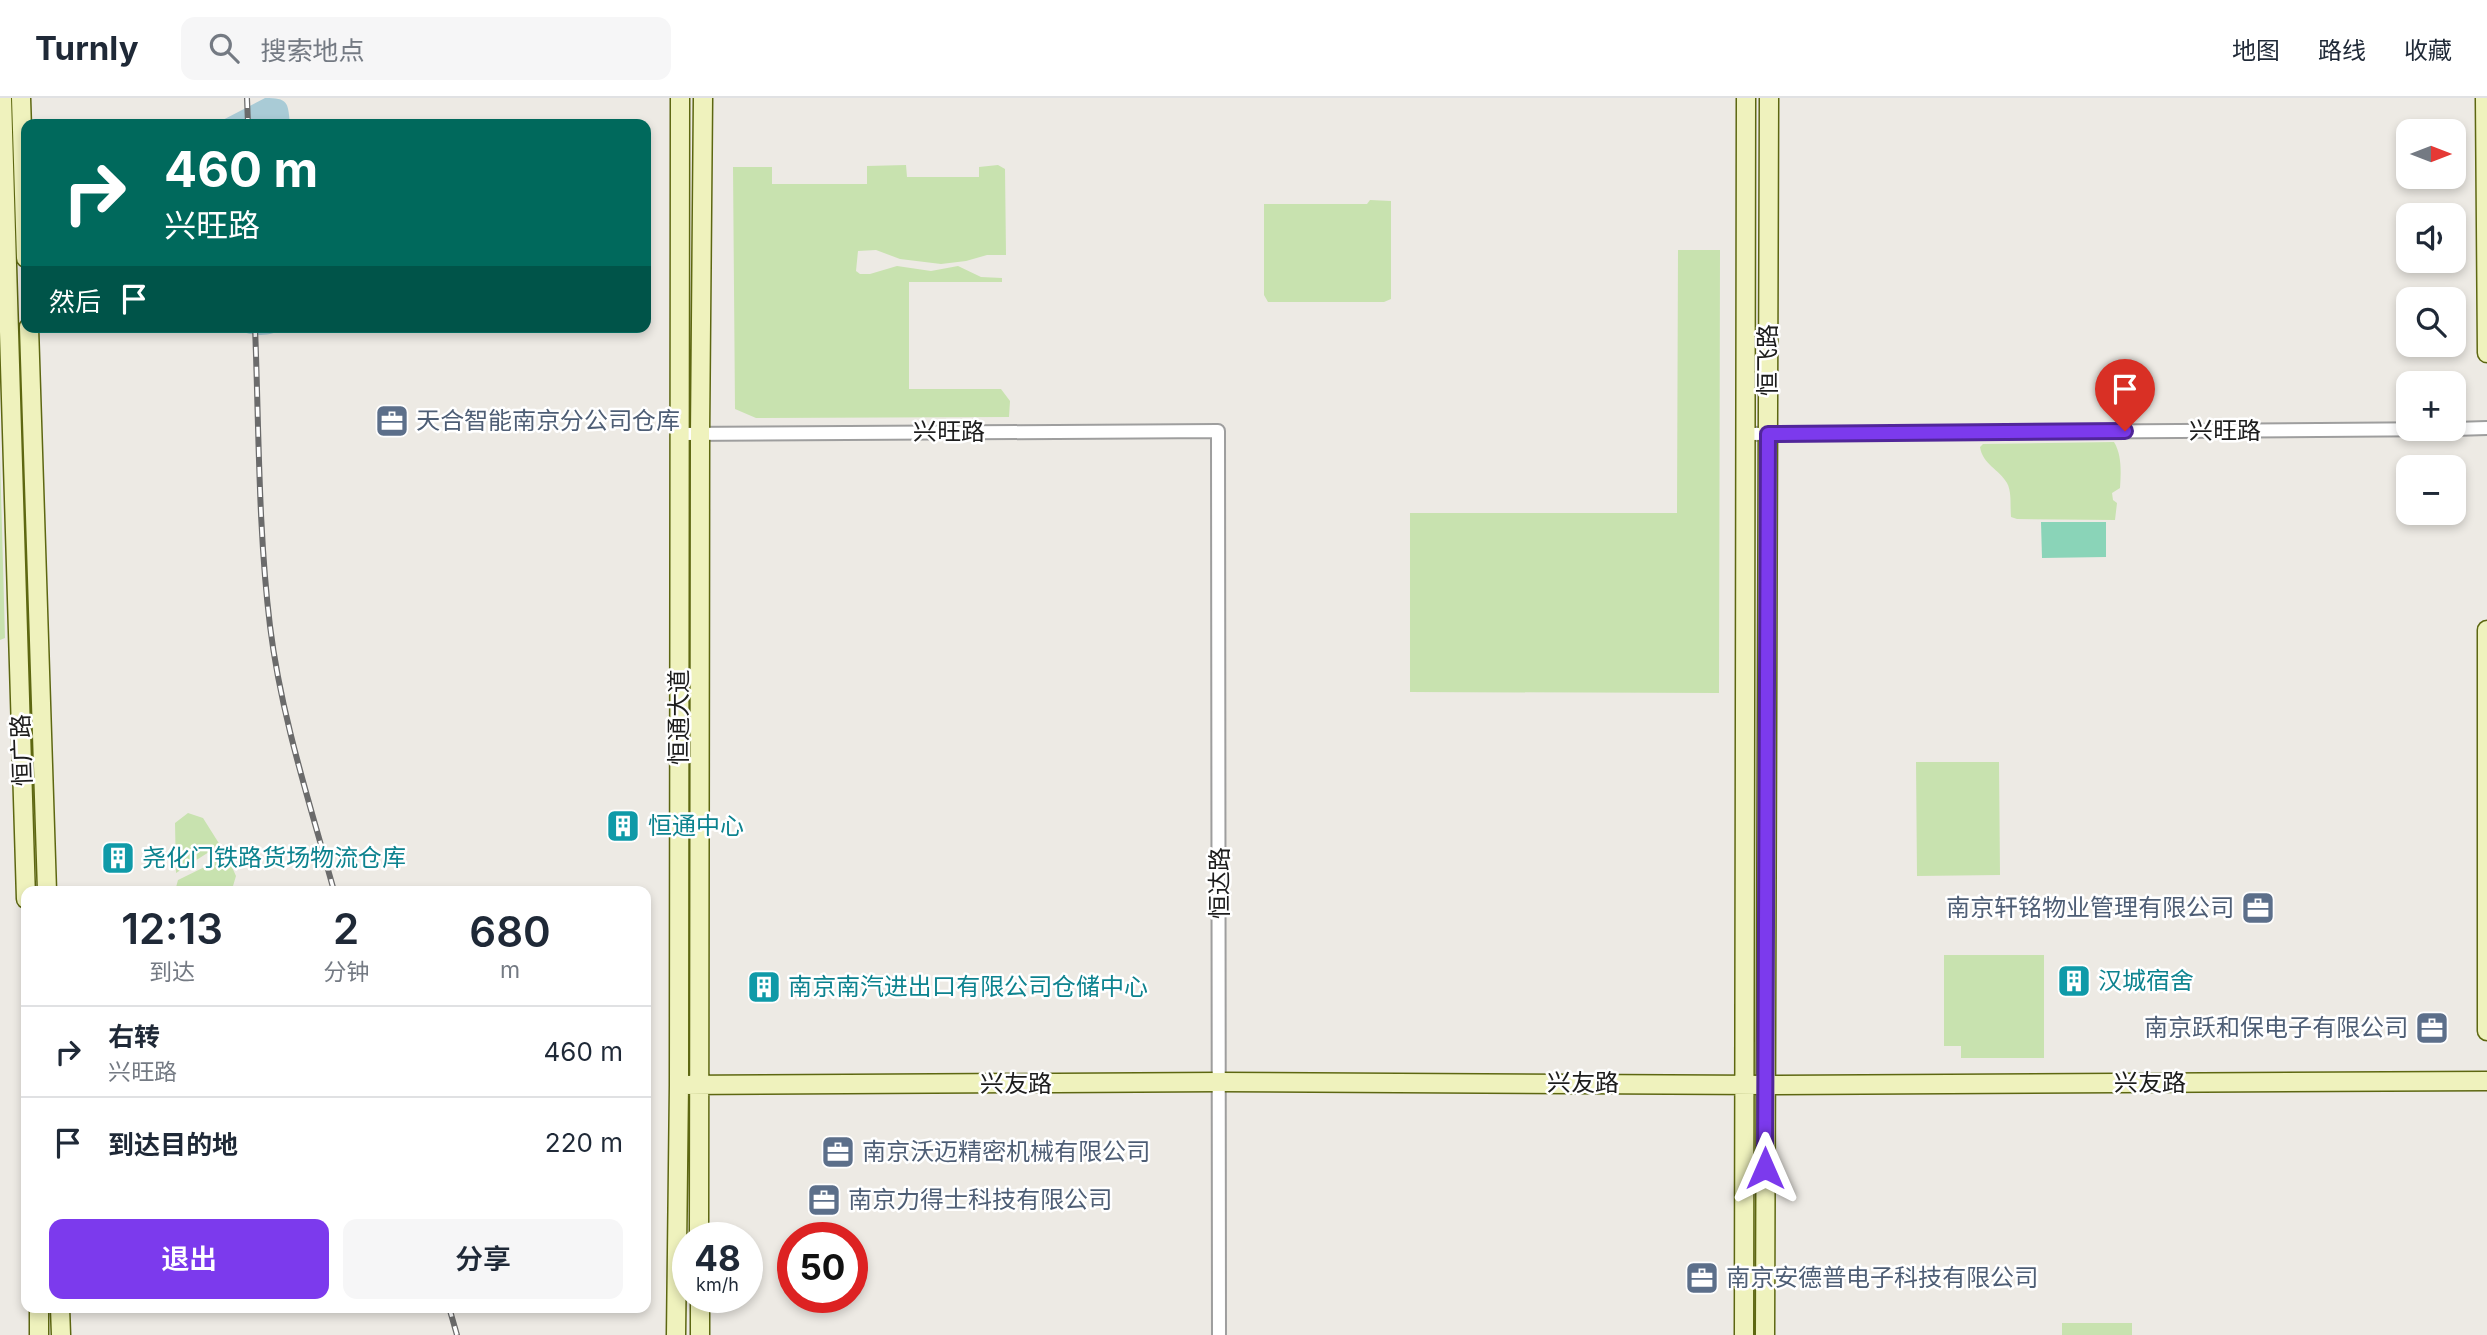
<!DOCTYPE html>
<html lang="zh">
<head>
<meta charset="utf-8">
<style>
	body { margin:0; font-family:Inter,"Noto Sans SC",sans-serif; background:#f6f6f7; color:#1f2937; height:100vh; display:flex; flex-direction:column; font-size:26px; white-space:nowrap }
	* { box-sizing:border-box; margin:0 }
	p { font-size:23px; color:#747a83 }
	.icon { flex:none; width:38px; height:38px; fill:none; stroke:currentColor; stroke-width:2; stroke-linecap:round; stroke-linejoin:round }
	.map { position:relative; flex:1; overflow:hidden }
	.side { position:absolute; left:21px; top:788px; width:630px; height:427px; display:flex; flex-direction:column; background:#fff; border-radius:14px; box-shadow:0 4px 10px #0003 }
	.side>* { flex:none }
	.top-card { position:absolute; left:21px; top:21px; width:630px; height:214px; border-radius:14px; box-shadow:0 4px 10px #0003; background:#00695c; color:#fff; overflow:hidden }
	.needle { width:46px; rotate:90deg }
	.tools { position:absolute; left:2396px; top:21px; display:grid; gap:14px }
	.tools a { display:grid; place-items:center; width:70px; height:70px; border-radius:14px; background:#fff; box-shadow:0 4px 10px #0003; font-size:35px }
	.speed { position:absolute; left:672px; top:1124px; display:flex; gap:14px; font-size:35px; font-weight:700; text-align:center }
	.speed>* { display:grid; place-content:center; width:91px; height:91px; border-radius:50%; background:#fff; box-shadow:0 4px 10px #0003; line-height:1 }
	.speed small { font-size:18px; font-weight:400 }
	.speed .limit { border:10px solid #d22; background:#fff; color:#111 }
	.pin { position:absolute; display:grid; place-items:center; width:60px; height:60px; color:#fff; margin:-72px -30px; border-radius:50% 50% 50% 0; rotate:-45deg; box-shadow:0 0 7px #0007 }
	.pin .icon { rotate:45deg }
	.me { position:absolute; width:77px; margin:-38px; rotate:0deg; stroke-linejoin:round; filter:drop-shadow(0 0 5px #0008) }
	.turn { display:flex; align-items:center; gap:24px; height:147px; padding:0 28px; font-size:32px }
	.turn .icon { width:91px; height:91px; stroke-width:2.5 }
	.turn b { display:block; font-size:49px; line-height:60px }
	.then { display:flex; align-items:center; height:66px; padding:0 28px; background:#0003; gap:14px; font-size:26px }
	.eta { display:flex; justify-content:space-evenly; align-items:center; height:119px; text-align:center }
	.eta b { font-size:42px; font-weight:600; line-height:49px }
	.primary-button { display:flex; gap:14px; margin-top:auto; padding:14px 28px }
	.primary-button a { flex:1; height:80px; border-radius:14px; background:#7c3aed; color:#fff; font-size:28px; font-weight:600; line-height:80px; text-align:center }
	.primary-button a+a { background:#f6f6f7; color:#1f2937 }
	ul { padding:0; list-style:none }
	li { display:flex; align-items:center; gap:21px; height:91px; padding:0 28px; border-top:2px solid #e0e1e3 }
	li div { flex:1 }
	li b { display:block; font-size:26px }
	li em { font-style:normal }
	header { display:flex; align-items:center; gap:42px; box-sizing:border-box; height:98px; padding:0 35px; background:#fff; border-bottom:2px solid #e0e1e3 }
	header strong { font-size:33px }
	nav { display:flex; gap:38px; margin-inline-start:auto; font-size:24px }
	.search { width:490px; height:63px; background:#f6f6f7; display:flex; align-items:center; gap:18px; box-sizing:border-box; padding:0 24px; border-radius:14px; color:#747a83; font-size:26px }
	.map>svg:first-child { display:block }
	.grass { fill:#c8e2af }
	.pitch { fill:#8ad4b8 }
	.water { fill:#a9cbd6 }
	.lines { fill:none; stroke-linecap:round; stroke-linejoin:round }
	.street-casing { stroke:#9e9e9e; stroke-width:16 }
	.secondary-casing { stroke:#5d6711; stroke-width:21 }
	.street { stroke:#fff; stroke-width:12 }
	.secondary { stroke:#eff2bd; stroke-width:18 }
	.rail-casing { stroke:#6b6b6b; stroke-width:6 }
	.rail { stroke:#fff; stroke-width:3.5; stroke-dasharray:10; stroke-linecap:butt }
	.route-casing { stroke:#51269a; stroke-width:18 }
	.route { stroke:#7c3aed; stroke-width:12 }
	.labels { text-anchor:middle; stroke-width:5; stroke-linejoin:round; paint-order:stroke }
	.street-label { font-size:24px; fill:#1d1d1d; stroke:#fff }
	.service-label { font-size:24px; fill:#4e5e75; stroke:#fff; text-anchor:start }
	.culture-label { font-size:24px; fill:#0d838f; stroke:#fff; text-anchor:start }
</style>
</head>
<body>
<header>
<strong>Turnly</strong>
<div class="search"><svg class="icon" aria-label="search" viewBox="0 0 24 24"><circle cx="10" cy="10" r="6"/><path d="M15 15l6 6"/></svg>搜索地点</div>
<nav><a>地图</a><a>路线</a><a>收藏</a></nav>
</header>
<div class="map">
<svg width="2487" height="1237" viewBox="0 0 2487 1237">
	<rect width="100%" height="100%" fill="#edeae4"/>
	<path class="grass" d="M906,67L907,79H979V69L998,67L1005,71L1006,157H987L966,163L941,166L900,161L876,152L858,153L856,173L860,176H870L897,168L931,173L958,168L981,179L1002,180V184H909V291H1001L1010,303L1009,319L756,320L735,311L733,69H772V86H867V68Z
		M1370,102L1391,103V201L1384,204H1268L1264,197V106H1367Z
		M1678,152H1720L1719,595L1410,594V415H1677Z
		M2114,344C2122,357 2121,375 2120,390L2112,395L2113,402L2117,405L2115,422L2017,421L2011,419C2010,408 2012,394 2007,385C1999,371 1983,367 1980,349L1983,346Z
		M0,358L5,540L0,542Z
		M1916,664H1999L2000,777L1917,778Z
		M188,715L203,720L220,747L176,775L175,725Z
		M227,758L236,778L233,788L224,793H175L178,782Z
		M1944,857H2044V960H1961V948H1944Z
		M2062,1225H2132V1237H2062Z"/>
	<path class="pitch" d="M2041,424H2106V459L2042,460Z"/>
	<path class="water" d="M265,0C288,0 288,4 290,26H215Z
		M229,229H285C267,242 248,237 229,229Z"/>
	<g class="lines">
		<defs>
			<path id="street" d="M2454,331L2487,330
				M680,336L1218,333L1219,1237
				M1746,336L2451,331"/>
			<path id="secondary" d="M2,0L26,801
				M21,0L26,160
				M2485,0L2487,255
				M29,229L47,793
				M2487,532V933
				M679,987L1219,984L1765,987L2487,983
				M699,1139L700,336L703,0
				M700,1199V1237
				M39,1209V1237
				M60,1209L61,1237
				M676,1237L679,987L680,0
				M1744,1237L1746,0
				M1765,1237L1769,0"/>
		</defs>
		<use href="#street" class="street-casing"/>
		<use href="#secondary" class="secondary-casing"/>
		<use href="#street" class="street"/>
		<use href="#secondary" class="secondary"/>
		<defs>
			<path id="rail" d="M247,0L248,26
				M255,229C259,328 258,430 270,528C281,618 310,706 334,793
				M449,1209L457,1237"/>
		</defs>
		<use href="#rail" class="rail-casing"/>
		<use href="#rail" class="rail"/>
	</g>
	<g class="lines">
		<defs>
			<path id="route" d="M1765,1070L1768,336L2125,333"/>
		</defs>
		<use href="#route" class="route-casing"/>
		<use href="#route" class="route"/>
	</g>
	<defs>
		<symbol id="office-square" viewBox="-11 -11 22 22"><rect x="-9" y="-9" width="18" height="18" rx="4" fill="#5c6f8a" stroke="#fff"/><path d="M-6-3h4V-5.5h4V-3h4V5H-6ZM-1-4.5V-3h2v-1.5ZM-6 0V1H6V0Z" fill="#fff"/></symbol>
		<symbol id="building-square" viewBox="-11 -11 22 22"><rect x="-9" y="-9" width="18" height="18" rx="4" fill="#0f9aa8" stroke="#fff"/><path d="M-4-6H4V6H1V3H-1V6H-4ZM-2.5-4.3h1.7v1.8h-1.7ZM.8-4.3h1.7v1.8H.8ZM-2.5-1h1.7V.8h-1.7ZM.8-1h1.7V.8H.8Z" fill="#fff"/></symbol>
	</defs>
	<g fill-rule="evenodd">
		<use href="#office-square" x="373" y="304" width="38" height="38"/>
		<use href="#building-square" x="604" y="709" width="38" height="38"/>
		<use href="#building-square" x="99" y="741" width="38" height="38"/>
		<use href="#office-square" x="2239" y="791" width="38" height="38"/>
		<use href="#building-square" x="2055" y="864" width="38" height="38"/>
		<use href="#building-square" x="745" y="870" width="38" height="38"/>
		<use href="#office-square" x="2413" y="911" width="38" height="38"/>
		<use href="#office-square" x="819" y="1035" width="38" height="38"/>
		<use href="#office-square" x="805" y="1083" width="38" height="38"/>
		<use href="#office-square" x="1683" y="1161" width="38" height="38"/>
	</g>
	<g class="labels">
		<g class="street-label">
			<text transform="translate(1768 262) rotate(-90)" y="8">恒飞路</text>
			<text x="2225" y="341">兴旺路</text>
			<text x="949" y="342">兴旺路</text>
			<text transform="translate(679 619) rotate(-90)" y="8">恒通大道</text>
			<text transform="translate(22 652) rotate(-92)" y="8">恒广路</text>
			<text transform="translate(1220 785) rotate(-90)" y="8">恒达路</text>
			<text x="1583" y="993">兴友路</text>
			<text x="2150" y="993">兴友路</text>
			<text x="1016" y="994">兴友路</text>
		</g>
		<g class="service-label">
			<text x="416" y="331">天合智能南京分公司仓库</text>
			<text x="2234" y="818" text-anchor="end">南京轩铭物业管理有限公司</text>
			<text x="2408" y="938" text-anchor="end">南京跃和保电子有限公司</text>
			<text x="862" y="1062">南京沃迈精密机械有限公司</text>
			<text x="848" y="1110">南京力得士科技有限公司</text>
			<text x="1726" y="1188">南京安德普电子科技有限公司</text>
		</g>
		<g class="culture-label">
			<text x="648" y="736">恒通中心</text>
			<text x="142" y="768">尧化门铁路货场物流仓库</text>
			<text x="2098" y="891">汉城宿舍</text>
			<text x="788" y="897">南京南汽进出口有限公司仓储中心</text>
		</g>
	</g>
</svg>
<div class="tools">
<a><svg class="needle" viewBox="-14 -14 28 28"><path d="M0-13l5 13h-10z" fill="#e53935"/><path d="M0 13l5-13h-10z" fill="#747a83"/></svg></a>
<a><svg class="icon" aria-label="sound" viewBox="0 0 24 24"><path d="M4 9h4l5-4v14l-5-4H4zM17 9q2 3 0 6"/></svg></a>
<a><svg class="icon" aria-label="search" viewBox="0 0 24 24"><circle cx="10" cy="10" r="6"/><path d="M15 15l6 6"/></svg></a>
<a>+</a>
<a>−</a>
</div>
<div class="speed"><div>48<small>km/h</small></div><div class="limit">50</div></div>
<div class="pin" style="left:2125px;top:333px;background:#d93025"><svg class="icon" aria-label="arrive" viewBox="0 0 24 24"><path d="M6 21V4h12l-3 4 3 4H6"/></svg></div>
<svg class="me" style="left:1765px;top:1070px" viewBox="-20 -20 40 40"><path d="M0-17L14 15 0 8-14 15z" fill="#7c3aed" stroke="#fff" stroke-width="4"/></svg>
<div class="top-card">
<div class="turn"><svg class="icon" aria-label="right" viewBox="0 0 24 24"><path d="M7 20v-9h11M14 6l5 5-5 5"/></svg><div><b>460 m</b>兴旺路</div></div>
<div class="then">然后<svg class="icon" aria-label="arrive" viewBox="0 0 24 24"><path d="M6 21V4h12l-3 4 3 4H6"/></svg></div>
</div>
<section class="side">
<div class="eta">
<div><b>12:13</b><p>到达</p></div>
<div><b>2</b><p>分钟</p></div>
<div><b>680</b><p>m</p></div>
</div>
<ul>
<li><svg class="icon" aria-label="right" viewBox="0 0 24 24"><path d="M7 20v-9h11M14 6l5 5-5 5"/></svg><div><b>右转</b><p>兴旺路</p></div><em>460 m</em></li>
<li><svg class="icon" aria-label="arrive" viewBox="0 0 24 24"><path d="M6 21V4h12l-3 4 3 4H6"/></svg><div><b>到达目的地</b></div><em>220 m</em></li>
</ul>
<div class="primary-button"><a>退出</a><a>分享</a></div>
</section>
</div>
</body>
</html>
